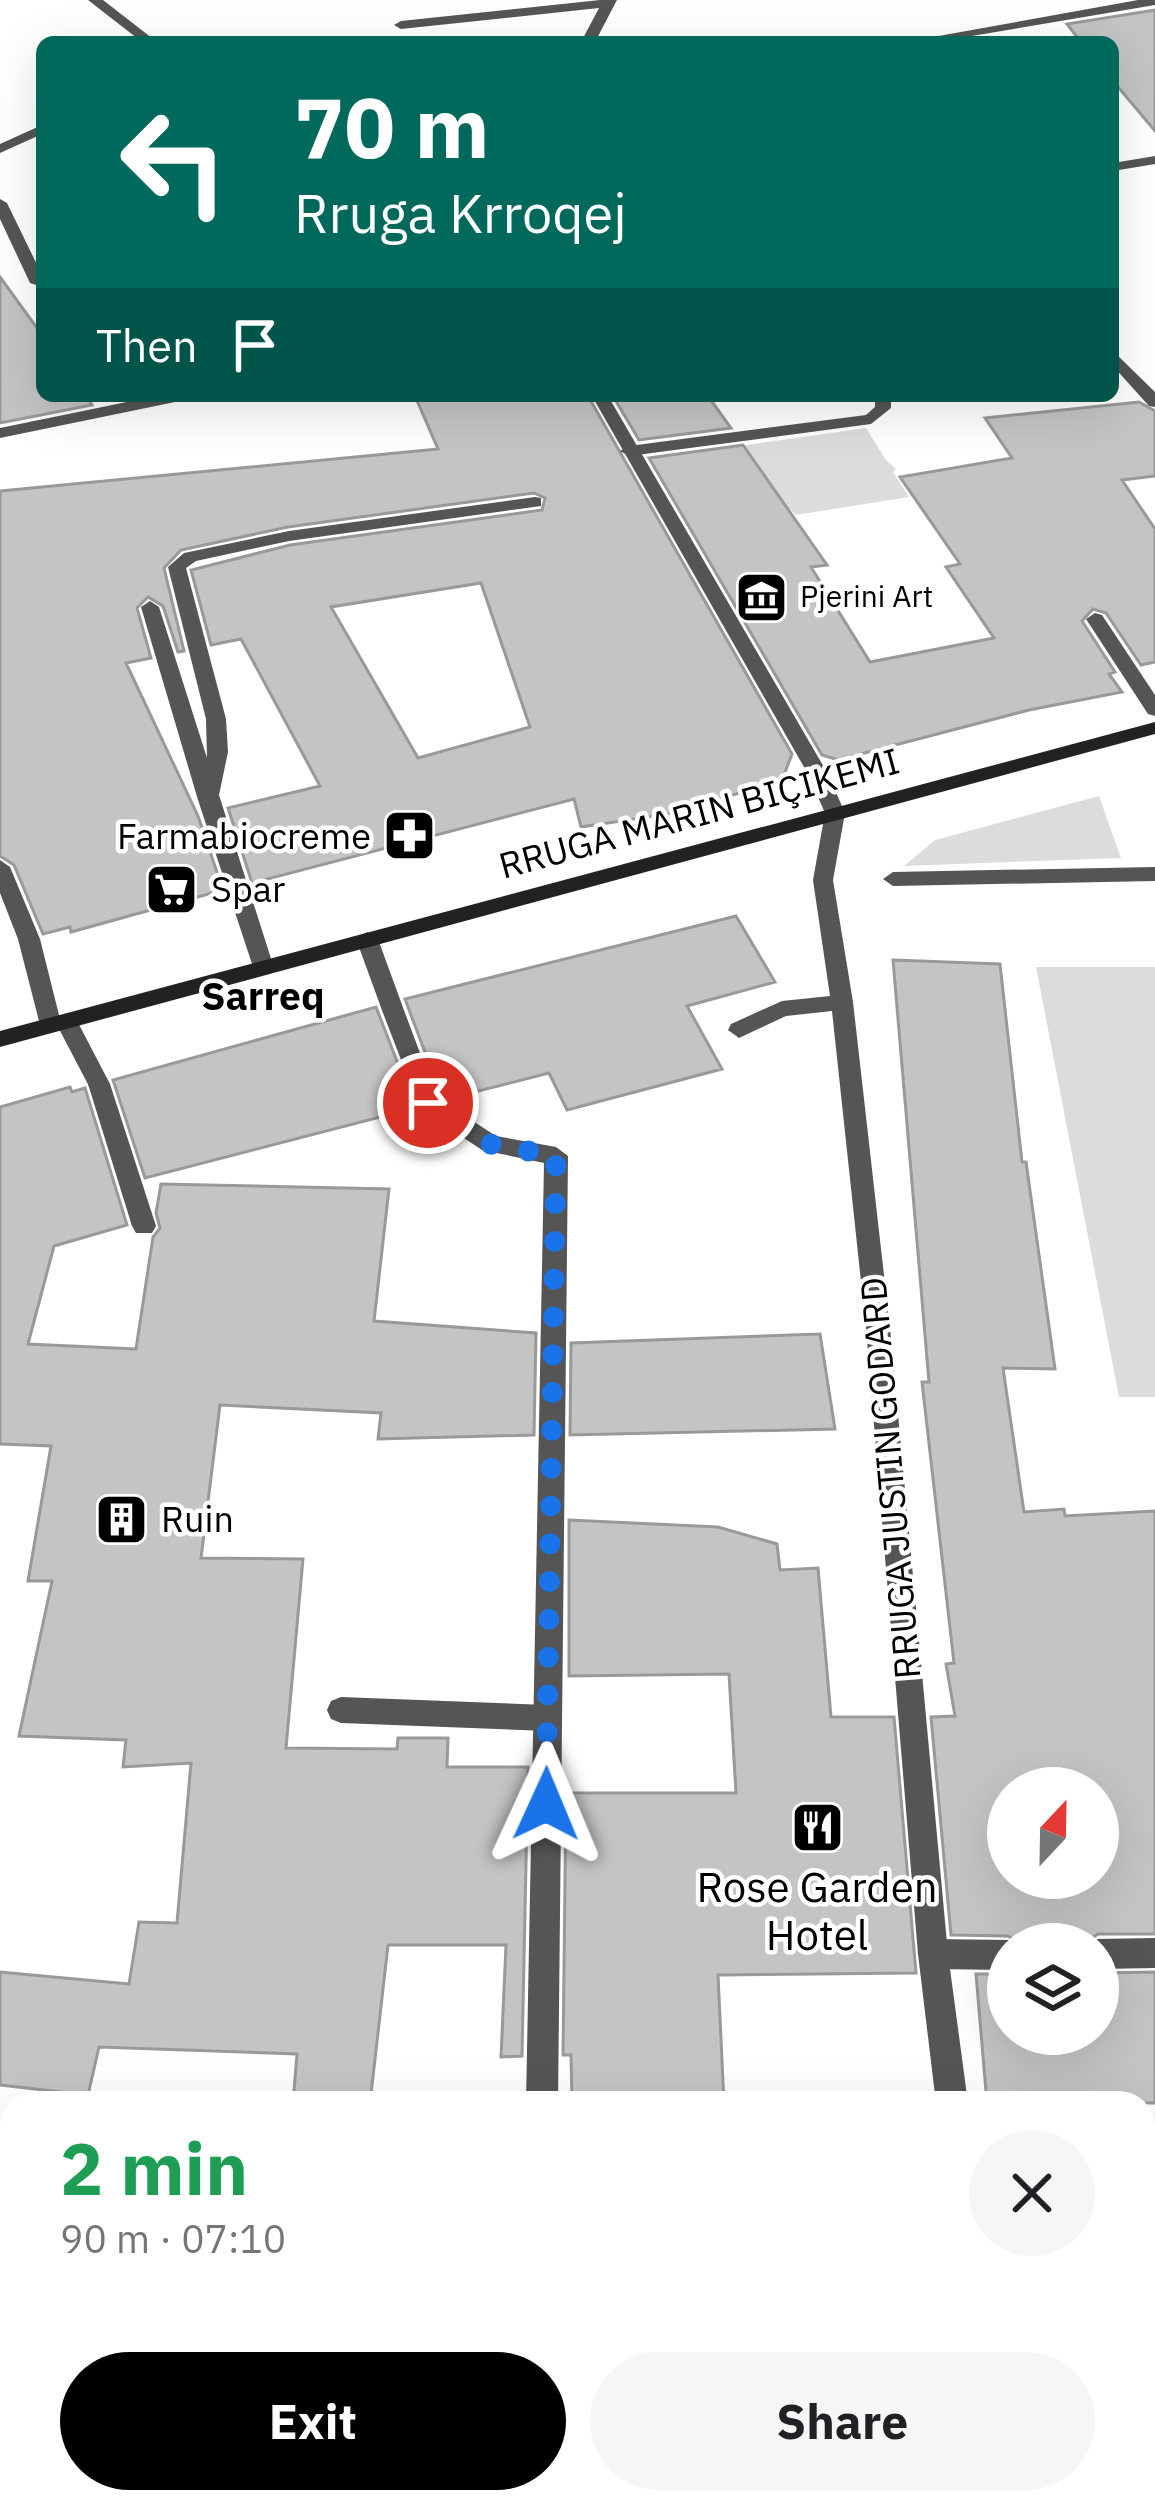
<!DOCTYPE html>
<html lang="en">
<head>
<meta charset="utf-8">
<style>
	body { margin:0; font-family:"IBM Plex Sans",sans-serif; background:#f6f6f6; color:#202124; height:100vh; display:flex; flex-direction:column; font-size:45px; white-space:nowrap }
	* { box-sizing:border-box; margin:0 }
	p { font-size:39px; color:#757577 }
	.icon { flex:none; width:66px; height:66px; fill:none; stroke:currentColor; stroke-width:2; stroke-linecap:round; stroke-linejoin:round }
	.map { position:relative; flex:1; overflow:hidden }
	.side { position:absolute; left:0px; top:2091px; width:1155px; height:423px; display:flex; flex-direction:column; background:#fff; border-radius:36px 36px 0 0; box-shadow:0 12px 48px #0002 }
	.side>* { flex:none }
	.banner { position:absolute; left:36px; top:36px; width:1083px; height:366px; border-radius:18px; box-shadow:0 12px 48px #0002; background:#00695c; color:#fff; overflow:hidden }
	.needle { width:78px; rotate:22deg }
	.tools { position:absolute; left:987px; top:1767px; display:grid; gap:24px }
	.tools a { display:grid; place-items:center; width:132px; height:132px; border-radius:50%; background:#fff; box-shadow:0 12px 48px #0002; font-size:60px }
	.pin { position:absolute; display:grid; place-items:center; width:102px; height:102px; color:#fff; margin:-51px; border:6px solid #fff; border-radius:50%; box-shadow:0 3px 12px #0007 }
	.me { position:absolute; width:132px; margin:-66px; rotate:1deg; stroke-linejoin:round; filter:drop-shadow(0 0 9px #0008) }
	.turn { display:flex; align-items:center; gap:42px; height:252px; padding:0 60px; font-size:54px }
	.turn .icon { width:156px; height:156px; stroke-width:2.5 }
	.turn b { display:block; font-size:84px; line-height:102px }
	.then { display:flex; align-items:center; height:114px; padding:0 60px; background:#0003; gap:24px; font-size:45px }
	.round { display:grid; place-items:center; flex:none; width:126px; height:126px; border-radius:63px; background:#f6f6f6 }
	.head { display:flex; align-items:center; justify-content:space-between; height:204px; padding:0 60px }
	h1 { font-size:72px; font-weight:700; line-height:90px; color:#1e9e55 }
	.cta { display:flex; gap:24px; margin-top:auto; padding:24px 60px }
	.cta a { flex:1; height:138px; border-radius:72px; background:#000; color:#fff; font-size:48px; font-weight:700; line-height:138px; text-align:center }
	.cta a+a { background:#f6f6f6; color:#202124 }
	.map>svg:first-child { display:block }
	.green { fill:#dcdcdc }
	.building { fill:#c4c4c4; stroke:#999; stroke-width:3; fill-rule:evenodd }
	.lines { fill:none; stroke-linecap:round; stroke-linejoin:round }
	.lane { fill:#555; fill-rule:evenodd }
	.street { fill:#555; fill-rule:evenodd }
	.secondary { fill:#222; fill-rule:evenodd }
	.route { stroke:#1a73e8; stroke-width:21; stroke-dasharray:0 37.8 }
	.labels { text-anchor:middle; stroke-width:9; stroke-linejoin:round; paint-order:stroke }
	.far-poi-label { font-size:30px; fill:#000; stroke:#fff; text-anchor:start }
	.street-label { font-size:36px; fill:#000; stroke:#fff }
	.poi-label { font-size:36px; fill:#000; stroke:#fff; text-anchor:start }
	.neighbourhood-label { font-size:39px; font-weight:bold; fill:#000; stroke:#fff }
	.near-poi-label { font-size:42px; fill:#000; stroke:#fff }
</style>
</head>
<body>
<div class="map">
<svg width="1155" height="2513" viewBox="0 0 1155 2513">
	<rect width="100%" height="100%" fill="#fff"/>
	<path class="green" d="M866,428L886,460L896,469L893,472L909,497L796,515L775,493L663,457Z
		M1099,796L1121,858L904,866L935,840Z
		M1036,967H1155V1397H1119Z"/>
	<path class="building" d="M1155,10V131L1113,81V42H1081L1067,24Z
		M0,277L42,335V396H86L92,405L0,423Z
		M415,396H588L792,754L782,780L674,813L581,827L574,799L252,883L228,808L320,786L241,639L211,645L191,570L290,545L542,510L545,498L534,493L288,527L181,550L164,568L184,651L178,652L163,606L148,597L137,608L151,658L126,663L198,816L223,890L71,932L70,927L43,934L14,865L0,856V491L438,449ZM481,583L530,727L418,758L331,607Z
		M613,396H708L731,428L639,440Z
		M1139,402L1155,411V476L1122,480L1155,529V662L1141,665L1106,613L1093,609L1082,621L1115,672L1109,674L1122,692L1029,710L838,760L822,755L649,458L743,445L827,565L811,567L870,662L994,638L946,567L960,564L900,477L1012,458L985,418Z
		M736,916L775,982L687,1006L722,1069L567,1110L549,1073L447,1099L441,1095L405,999Z
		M893,960L1000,964L1022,1162H1026L1055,1369L1003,1368L1024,1512L1064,1509L1065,1516L1155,1511V1934H1098L1083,1944H1021L1008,1936L951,1935L931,1717L955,1716L946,1664L954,1663L922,1382H929ZM1008,1788H1098V1878H1008Z
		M376,1007L415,1108L145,1178L113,1080Z
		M70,1087L72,1092L85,1088L127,1225L54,1246L28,1344L136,1349L153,1237L160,1228L156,1213L161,1184L389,1189L374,1321L536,1333L534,1435L378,1439L381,1413L220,1405L201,1558L303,1559L286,1748L397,1749L398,1738H448L447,1767H528L522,2056L501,2057L506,1945H388L370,2103H293L297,2054L99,2047L88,2095L0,2085V1972L129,1984L139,1922L177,1923L191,1763L123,1767L126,1740L19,1736L52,1581H28L51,1446L0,1444V1107Z
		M820,1334L835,1429L570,1435L571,1343Z
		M569,1520L718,1527L777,1544L780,1570L818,1568L831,1717H894L916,1973L718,1975L724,2103H572L571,2055H563L566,1793H736L729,1674L569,1676Z
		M1155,1972V2103H987L976,1974H1008V2034H1098V1973Z"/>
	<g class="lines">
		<path class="lane" d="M875,396H891V408L871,424L629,456L620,451L629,446L866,415L875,407Z
			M535,497L541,498V506L289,541L196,561L186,568L226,719L228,752L219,795L274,968L271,973H255L198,800L141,607L150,601L159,607L207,758L206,719L168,567L184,553L289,531Z
			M1095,613L1102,615L1155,695V716L1148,714L1086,619Z
			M0,860L10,867L40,939L59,1015H74L110,1084L107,1090H91L59,1029L51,1033L40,1025L18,939L0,893Z
			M367,932L378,939L405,1013L402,1019L394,1021L383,1013L356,939Z
			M341,1697L547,1705L557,1709L561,1718L557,1727L547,1731L341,1723L331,1719L327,1710L331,1701Z
			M1155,1938V1968L1098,1969V1944H1087L1098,1939Z
			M933,1939L1008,1940L1017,1944H1008V1970L933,1969L922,1964L918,1954L922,1944Z
			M1143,2401L1155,2402V2436L1143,2435Z"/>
		<path class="street" d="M88,0H103L157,42H142Z
			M600,0H617L595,42H581L599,8L401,29L394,25L401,21Z
			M1138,0H1155V5L936,42H905Z
			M42,125V134L0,153V144Z
			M1155,156V164L1113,171V163Z
			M0,199L7,203L42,275V287L30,283L0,219Z
			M1113,351L1155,392V407L1149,406L1113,366Z
			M156,396H188L180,401L0,438V428Z
			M592,396H608L828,774L845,813L833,880L853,1002L890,1328L948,1954L968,2103H936L918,1954L866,1328L832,1011L786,1016L739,1038L728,1030L731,1024L782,1001L830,996L813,880L825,813L808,774Z
			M1155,867V881L893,886L883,879L893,872Z
			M394,1005L405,1013L437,1098L496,1136L556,1147L568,1156L558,2103H526L544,1163L482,1150L420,1109L383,1013Z
			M99,1076L110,1084L156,1226L152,1233H136L132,1226L88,1084Z
			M519,2502H553L552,2513H518Z
			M1000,2502H1034L1036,2513H1002Z"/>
		<path class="secondary" d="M1155,722V734L0,1047V1031Z"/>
	</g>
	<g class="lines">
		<path class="route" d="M428,1103L490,1144L556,1156L546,1804"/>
	</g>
	<defs>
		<symbol id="museum-square" viewBox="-11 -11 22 22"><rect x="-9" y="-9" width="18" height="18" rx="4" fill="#000" stroke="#fff"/><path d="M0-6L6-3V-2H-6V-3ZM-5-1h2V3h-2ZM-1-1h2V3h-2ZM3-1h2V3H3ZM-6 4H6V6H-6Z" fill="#fff"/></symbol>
		<symbol id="pharmacy-square" viewBox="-11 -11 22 22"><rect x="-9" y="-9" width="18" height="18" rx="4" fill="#000" stroke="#fff"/><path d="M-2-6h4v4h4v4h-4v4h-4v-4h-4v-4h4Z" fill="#fff"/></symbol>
		<symbol id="supermarket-square" viewBox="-11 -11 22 22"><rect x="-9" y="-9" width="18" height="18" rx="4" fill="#000" stroke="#fff"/><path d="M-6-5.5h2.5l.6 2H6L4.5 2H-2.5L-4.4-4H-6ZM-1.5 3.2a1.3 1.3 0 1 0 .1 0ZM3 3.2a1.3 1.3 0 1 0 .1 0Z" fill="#fff"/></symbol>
		<symbol id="building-square" viewBox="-11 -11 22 22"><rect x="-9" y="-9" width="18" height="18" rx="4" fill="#000" stroke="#fff"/><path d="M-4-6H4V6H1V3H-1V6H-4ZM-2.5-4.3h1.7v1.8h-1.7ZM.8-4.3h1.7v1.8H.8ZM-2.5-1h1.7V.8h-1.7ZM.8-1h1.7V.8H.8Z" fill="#fff"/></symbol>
		<symbol id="restaurant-square" viewBox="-11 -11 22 22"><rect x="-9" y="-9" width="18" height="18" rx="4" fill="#000" stroke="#fff"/><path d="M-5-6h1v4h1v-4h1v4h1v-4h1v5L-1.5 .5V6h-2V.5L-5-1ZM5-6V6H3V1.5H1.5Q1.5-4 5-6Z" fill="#fff"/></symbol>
	</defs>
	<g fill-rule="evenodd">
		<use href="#museum-square" x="732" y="568" width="59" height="59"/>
		<use href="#pharmacy-square" x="380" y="806" width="59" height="59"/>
		<use href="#supermarket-square" x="142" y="860" width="59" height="59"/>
		<use href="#building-square" x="92" y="1490" width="59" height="59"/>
		<use href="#restaurant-square" x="788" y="1798" width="59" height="59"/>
	</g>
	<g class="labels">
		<g class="far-poi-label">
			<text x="800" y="607">Pjerini Art</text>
		</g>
		<g class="street-label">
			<text transform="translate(699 813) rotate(-15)" y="13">RRUGA MARIN BIÇIKEMI</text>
			<text transform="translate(890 1478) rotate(-95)" y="13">RRUGA JUSTIN GODARD</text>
		</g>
		<g class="poi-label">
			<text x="371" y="849" text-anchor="end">Farmabiocreme</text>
			<text x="211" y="902">Spar</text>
			<text x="161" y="1532">Ruin</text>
		</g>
		<g class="neighbourhood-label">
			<text x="263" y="1010">Sarreq</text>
		</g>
		<g class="near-poi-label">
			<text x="817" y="1902">Rose Garden<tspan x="817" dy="48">Hotel</tspan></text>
		</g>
	</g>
</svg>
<div class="tools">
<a><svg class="needle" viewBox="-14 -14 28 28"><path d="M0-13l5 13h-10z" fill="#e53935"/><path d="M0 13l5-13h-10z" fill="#757577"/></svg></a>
<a><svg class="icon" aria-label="layers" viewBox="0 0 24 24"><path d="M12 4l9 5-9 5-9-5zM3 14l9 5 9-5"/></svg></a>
</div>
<div class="pin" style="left:428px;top:1103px;background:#d93025"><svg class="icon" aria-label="arrive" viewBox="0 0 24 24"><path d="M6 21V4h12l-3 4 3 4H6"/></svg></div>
<svg class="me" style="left:546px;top:1804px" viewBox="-20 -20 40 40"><path d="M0-17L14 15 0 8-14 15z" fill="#1a73e8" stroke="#fff" stroke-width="4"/></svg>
<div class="banner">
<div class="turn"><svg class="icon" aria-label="left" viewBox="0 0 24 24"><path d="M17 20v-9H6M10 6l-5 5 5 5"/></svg><div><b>70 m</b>Rruga Krroqej</div></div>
<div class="then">Then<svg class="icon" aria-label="arrive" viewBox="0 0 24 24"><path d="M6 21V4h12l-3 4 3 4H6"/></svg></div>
</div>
<section class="side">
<div class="head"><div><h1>2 min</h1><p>90 m · 07:10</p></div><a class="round"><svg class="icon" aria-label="close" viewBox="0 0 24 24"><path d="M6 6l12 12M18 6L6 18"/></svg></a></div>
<div class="cta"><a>Exit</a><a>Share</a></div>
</section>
</div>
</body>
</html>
